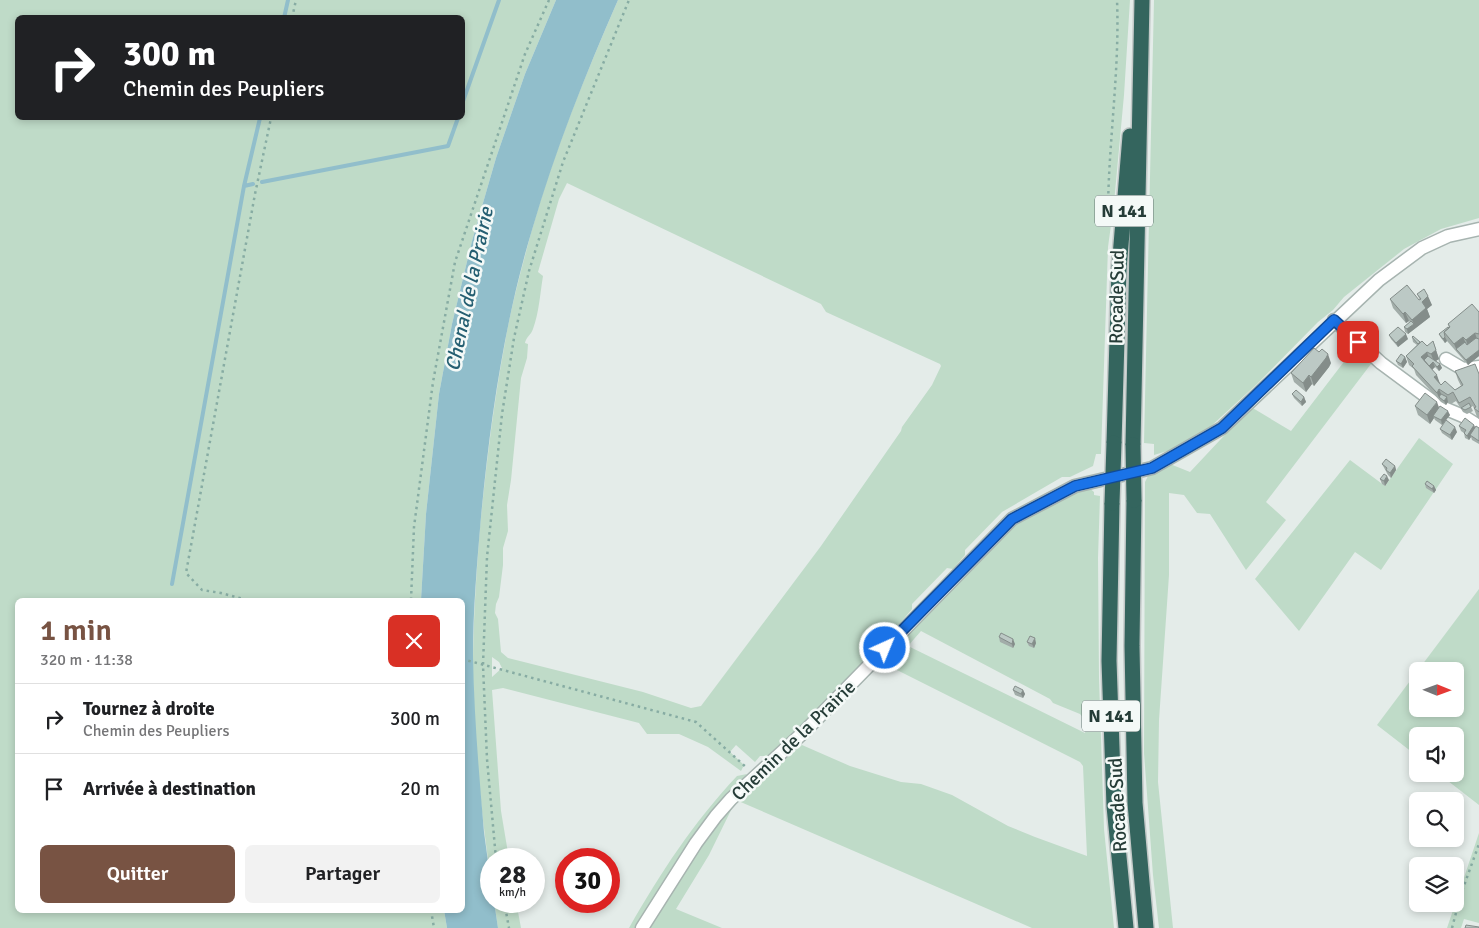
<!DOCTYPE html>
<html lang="fr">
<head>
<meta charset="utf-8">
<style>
	body { margin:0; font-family:Signika,sans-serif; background:#f2f2f2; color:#202124; height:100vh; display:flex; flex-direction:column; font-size:19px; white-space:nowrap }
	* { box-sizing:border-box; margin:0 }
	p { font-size:16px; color:#757577 }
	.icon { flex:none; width:28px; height:28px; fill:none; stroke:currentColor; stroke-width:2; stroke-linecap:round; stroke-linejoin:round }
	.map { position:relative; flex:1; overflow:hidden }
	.panel { position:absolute; left:15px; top:598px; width:450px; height:315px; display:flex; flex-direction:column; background:#fff; border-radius:8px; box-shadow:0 2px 8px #0003 }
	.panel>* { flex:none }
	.hud { position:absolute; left:15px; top:15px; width:450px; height:105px; border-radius:8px; box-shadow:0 2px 8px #0003; background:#202124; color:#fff; overflow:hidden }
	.needle { width:32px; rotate:91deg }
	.controls { position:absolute; left:1409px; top:662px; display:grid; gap:10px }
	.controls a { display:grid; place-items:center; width:55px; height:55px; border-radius:8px; background:#fff; box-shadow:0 2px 8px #0003; font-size:25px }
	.speed { position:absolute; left:480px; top:848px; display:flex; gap:10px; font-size:25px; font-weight:700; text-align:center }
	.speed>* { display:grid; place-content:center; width:65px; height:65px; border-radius:50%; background:#fff; box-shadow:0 2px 8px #0003; line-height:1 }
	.speed small { font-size:12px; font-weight:400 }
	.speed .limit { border:8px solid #d22; background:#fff; color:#111 }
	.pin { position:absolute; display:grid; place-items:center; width:42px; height:42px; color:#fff; margin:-21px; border-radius:10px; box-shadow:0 2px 8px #0006 }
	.me { position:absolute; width:55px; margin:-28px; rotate:44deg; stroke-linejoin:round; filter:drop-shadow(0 0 4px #0008) }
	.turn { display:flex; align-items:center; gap:18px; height:105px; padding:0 25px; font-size:22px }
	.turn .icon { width:65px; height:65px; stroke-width:2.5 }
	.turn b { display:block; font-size:35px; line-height:42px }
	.round { display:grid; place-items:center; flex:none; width:52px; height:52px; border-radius:8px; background:#f2f2f2 }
	.summary { display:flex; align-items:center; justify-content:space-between; height:85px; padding:0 25px }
	h1 { font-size:30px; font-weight:600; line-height:38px; color:#785343 }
	.cta { display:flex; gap:10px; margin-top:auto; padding:10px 25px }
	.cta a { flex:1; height:58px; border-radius:8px; background:#785343; color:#fff; font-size:20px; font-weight:600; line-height:58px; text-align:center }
	.cta a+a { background:#f2f2f2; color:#202124 }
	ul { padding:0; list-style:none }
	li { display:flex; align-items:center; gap:15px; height:70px; padding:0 25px; border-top:1px solid #e0e0e0 }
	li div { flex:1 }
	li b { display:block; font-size:19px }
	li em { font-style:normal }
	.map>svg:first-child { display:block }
	.green { fill:#bfdbc8; fill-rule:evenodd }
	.water { fill:#91becb }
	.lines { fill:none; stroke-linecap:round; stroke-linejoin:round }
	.stream { stroke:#91becb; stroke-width:4 }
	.street-casing { stroke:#a7b4b0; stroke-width:15 }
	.highway-casing { stroke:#c2c8c7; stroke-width:18 }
	.path { stroke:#87aca3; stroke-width:2.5; stroke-dasharray:2.5 4; stroke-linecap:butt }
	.street { stroke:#fff; stroke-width:12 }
	.highway { stroke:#34655e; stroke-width:15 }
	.highway-bridge-casing { stroke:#c2c8c7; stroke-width:18; stroke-linecap:butt }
	.highway-bridge { stroke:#34655e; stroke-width:15 }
	.wall { fill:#a2ada9 }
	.shaded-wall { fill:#848d8a }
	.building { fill:#bcc9c5; stroke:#848d8a }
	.route-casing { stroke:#114b97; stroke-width:12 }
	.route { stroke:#1a73e8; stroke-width:9 }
	.labels { text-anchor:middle; stroke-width:5; stroke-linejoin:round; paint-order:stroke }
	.shield { fill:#f4f9f7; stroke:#637571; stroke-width:1 }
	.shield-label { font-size:18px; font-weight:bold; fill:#253c37 }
	.street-label { font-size:19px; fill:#253c37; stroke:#f4f9f7 }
	.water-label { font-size:20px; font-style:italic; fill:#255f72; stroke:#f4f9f7 }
</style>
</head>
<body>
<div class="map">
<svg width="1479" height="928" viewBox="0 0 1479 928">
	<rect width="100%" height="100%" fill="#e4ece9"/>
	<path class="green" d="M0,0H556L525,74L496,158L472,241L452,324L439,394L426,514L421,600H18V910H444L447,928H0ZM18,18H462V118H18Z
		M618,0H1130L1124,95L1114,203L1108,247L1101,454H1096L1093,466L1070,477H1062L1002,512L965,550V555L953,569L947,568L912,604V609L879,648L872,650L858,669L801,730L771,756H760L755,762L736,745L730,752L744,765L741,771L708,747L679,734H647L639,723L503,688L492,690L501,811L509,859H491V880C483,826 477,772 474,717C471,654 475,591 480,527C486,467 493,407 504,348C510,310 521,271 531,233C553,153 585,76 618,0ZM567,183L821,304L826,312L940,364L941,366L932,385L902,427L901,431L821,546L701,706L691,708L643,692L508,658L501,652L498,619L495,613L496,604L499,597L503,565V548L508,531L507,505L511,480L521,378L527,358L528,344L525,343C526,337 531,335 533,329C539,313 540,294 543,276L538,272L559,199ZM492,657L499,662L502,668L492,677Z
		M1154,0H1479V218L1441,229L1404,249L1344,297L1333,310L1318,322L1257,384L1209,428L1174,449L1154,455V444L1144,443Z
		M1356,346L1374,360L1266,502L1286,520L1246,570L1210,514L1197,513L1184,495L1169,493V575L1159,720L1158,782L1173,928H1159L1153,875L1144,753L1145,482L1150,472L1170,464L1190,472L1251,407L1291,431Z
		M1419,438L1453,464L1381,570L1355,552L1299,631L1255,579L1350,460L1385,486Z
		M1088,487L1094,492V495L1100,496L1098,558L1099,678L1104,829L1114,928H1032L736,800L709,855L676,909L722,928H648L719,818L754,784L802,745L850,766L901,782L921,784L952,795L1008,826L1035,837L1087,856L1083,766L1080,762L881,662L997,537L1035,511L1076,489ZM921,631L1050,699L1053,703L1080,714L1087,722L1085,733L908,646Z
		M1479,589V805L1439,774H1455V736H1418L1417,756L1377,725ZM1418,671H1455V709H1418Z
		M747,774L714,811L637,928H629C661,872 693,823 737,776Z
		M1479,833V923L1464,919L1461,928H1447Z
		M494,901H516L521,928H498Z"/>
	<path class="water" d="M556,0H618C585,75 555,151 532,230C504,323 490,421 481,517C477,564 473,610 473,656C474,715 479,774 484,832C487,855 491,878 491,901H494L498,928H447L444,910H462V600H421L426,514L439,394L452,324L472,241L496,158L525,74Z"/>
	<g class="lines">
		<path class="stream" d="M284,18L288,0
			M462,104L499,0
			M262,182L448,146L458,118
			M244,186L253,184
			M172,584L244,186L260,118"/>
		<defs>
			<path id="street" d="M1334,320L1381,363L1439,406L1463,416L1479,426
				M1446,359L1463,369L1479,367
				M642,928L696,843L716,816L731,799L805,731L1012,519L1075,486L1152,468L1222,428L1379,280L1422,248L1448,236L1479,229"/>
			<path id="highway" d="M1114,443L1119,269L1130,136
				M1133,445L1142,0
				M1134,500L1132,646L1135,803L1146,928
				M1112,503L1109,661L1114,806L1126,928"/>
		</defs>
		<use href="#street" class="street-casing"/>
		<use href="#highway" class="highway-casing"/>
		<path class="path" d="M292,18L296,0
			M1108,226C1107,150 1120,75 1117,0
			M247,600L221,593L202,590L186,573L255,194L271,118
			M411,600L414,527L433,382L455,262L525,54L549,0
			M462,659L696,722L747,768
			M496,859L487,759L483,665L487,557L502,414L514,338L529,271L563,162L629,0
			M504,901L509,928
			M431,910L434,928
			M1452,928L1461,894L1479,844"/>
		<use href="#street" class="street"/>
		<use href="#highway" class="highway"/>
		<defs>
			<path id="highway-bridge" d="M1133,445L1134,500
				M1112,503L1114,443"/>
		</defs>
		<use href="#highway-bridge" class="highway-bridge-casing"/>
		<use href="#highway-bridge" class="highway-bridge"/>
	</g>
	<path class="wall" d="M1417,294L1432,305L1427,309L1430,317L1408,334L1405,332L1404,327L1410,322L1409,321L1406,323L1393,308L1390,299L1420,300Z
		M1479,312V356L1468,365L1447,341L1445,343L1441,338L1439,334L1449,328L1448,324Z
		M1389,335L1408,339L1398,347L1391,339Z
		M1412,337L1436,350L1439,359L1436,361L1440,364L1442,368L1439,371L1435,367L1432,369L1441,385L1455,390L1461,386L1458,380L1455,371L1479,374V419L1477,417L1473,406L1471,407L1473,411L1467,414L1463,412L1456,401L1451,404L1448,402L1446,405L1441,402L1416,375L1414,369L1409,365L1406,356L1417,345L1413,342Z
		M1405,357L1407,362L1403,368L1398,365L1396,361Z
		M1331,363L1329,367L1314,386L1312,384L1306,392L1294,382L1291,373Z
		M1292,394L1304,397L1306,402L1302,406L1294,398Z
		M1415,406L1439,408L1450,415L1442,425L1435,420L1434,418L1430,424L1418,415Z
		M1459,426L1479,428V444L1472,440L1471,437L1469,440L1465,438L1464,433L1461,431Z
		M1440,429L1457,432L1452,440L1442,433Z
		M1382,464L1395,466L1396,470L1391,478L1388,475Z
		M1380,479L1389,480L1385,486L1382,484Z
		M1425,484L1434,486L1436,490L1434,493L1426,488Z
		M999,637L1015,644L1013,648L1000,642Z
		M1027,642L1036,643L1034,648L1029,646Z
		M1013,690H1023L1025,694L1023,698L1015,695Z"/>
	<path class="shaded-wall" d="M1428,296L1432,305L1427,309L1430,317L1408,334L1407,329L1414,324L1412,320L1422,302Z
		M1405,312L1409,321L1406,323L1403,314Z
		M1475,333L1478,342L1469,349L1466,340Z
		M1406,334L1408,339L1398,347L1396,343Z
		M1445,337L1447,341L1445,343L1443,339Z
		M1463,337L1467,346L1456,349L1458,353L1454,344Z
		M1433,341L1439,359L1434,362L1431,354Z
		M1479,350V356L1468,365L1466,360Z
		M1427,352L1430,361L1426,365L1421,357Z
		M1328,354L1331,363L1329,367L1314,386L1311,377Z
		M1405,357L1407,362L1403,368L1401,364Z
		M1433,362L1435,367L1430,372L1428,367Z
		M1440,364L1442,368L1439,371L1437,367Z
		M1309,375L1312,384L1306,392L1303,383Z
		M1437,375L1440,384L1437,386L1434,377Z
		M1439,389L1443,398L1439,397L1441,402L1437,393Z
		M1304,397L1306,402L1302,406L1301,402Z
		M1447,397L1448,402L1446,405L1444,401Z
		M1437,402L1440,410L1433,416L1434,418L1430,424L1427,415Z
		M1448,411L1450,415L1442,425L1441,420Z
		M1474,425L1476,429L1470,435L1471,437L1469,440L1467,436Z
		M1455,427L1457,432L1452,440L1450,435Z
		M1395,466L1396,470L1391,478L1390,473Z
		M1387,476L1389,480L1385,486L1384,481Z
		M1434,486L1436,490L1434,493L1432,489Z
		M1035,638L1036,643L1034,648L1032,644Z
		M1013,639L1015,644L1013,648L1012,644Z
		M1023,690L1025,694L1023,698L1021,694Z"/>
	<path class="building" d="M1407,285L1419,300L1421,299L1417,294L1424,289L1428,296L1422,302L1426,308L1412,320L1405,312L1403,314L1390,299Z
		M1472,304L1479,312V334L1475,333L1466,340L1463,337L1454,344L1444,332L1450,327L1448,324Z
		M1411,321L1414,324L1407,329L1404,327Z
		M1398,327L1406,334L1396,343L1389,335Z
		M1448,327L1449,328L1444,332L1445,337L1443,339L1439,334Z
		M1413,336L1420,342L1418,344L1412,337Z
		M1476,338L1479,339V350L1466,360L1456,349L1465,342L1467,345Z
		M1422,341L1427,346L1433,341L1436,350L1431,354L1427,352L1421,357L1437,375L1434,377L1441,385L1445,381L1455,390L1463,385L1455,371L1475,364L1479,374V412L1474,408L1476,407L1470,397L1459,403L1453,392L1448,395L1439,389L1437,393L1412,366L1414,364L1406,356Z
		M1314,348L1319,352L1322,349L1328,354L1326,358L1311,377L1309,375L1303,383L1291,373Z
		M1401,354L1405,357L1401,364L1396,361Z
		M1428,356L1440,364L1437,367L1433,362L1429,366L1424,360Z
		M1296,390L1304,397L1301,402L1292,394Z
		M1425,393L1437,402L1427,415L1415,406Z
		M1441,394L1447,397L1444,401L1439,397Z
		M1469,403L1471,407L1465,410L1461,408Z
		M1440,406L1448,411L1441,420L1433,416Z
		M1465,418L1474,425L1467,436L1464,433L1466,430L1459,426Z
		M1446,420L1455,427L1450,435L1440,429Z
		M1476,426L1479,428V441L1470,435Z
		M1386,459L1395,466L1390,473L1386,470L1387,468L1382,464Z
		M1384,474L1387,476L1384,481L1380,479Z
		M1427,481L1434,486L1432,489L1425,484Z
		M1001,633L1013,639L1012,644L999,637Z
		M1030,636L1035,638L1032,644L1027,642Z
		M1015,686L1023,690L1021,694L1013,690Z
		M1466,925L1479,927V928H1465Z"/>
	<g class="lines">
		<defs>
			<path id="route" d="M885,648L1012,519L1075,486L1152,468L1222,428L1334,320L1358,342"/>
		</defs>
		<use href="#route" class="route-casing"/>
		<use href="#route" class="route"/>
	</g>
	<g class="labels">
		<g class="shield">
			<rect x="1095" y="195.5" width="58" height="31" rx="4"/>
			<rect x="1082" y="700.5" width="58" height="31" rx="4"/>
		</g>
		<g class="shield-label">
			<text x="1124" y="217">N 141</text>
			<text x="1111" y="722">N 141</text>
		</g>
		<g class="street-label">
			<text transform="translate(1116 297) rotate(-89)" y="7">Rocade Sud</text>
			<text transform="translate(793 740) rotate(-44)" y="7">Chemin de la Prairie</text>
			<text transform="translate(1117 805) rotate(-93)" y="7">Rocade Sud</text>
		</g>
		<g class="water-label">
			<text transform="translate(469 289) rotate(-78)" y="7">Chenal de la Prairie</text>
		</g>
	</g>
</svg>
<div class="controls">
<a><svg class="needle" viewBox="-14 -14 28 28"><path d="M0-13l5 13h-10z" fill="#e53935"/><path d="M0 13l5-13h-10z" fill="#757577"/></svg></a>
<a><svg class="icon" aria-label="sound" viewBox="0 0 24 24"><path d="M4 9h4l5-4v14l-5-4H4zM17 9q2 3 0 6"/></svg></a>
<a><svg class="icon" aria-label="search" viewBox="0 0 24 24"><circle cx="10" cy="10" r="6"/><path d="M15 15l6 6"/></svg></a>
<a><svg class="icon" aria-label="layers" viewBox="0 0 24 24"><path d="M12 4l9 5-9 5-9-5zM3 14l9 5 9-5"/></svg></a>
</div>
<div class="speed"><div>28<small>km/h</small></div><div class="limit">30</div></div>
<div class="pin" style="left:1358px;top:342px;background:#d93025"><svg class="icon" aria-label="arrive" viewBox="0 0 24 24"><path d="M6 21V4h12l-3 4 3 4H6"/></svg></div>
<svg class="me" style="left:885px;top:648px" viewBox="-20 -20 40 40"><circle r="17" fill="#1a73e8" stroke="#fff" stroke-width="3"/><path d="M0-11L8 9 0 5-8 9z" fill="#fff"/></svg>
<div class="hud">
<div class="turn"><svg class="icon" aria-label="right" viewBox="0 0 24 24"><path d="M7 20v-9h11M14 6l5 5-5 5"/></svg><div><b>300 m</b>Chemin des Peupliers</div></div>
</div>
<section class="panel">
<div class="summary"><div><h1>1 min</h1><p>320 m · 11:38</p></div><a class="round" style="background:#d93025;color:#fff"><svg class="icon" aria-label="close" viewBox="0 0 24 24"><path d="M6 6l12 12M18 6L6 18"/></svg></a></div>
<ul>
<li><svg class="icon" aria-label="right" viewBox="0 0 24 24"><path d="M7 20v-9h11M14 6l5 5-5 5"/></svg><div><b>Tournez à droite</b><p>Chemin des Peupliers</p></div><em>300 m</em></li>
<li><svg class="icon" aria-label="arrive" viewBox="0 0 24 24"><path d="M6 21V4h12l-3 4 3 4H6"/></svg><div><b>Arrivée à destination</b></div><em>20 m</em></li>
</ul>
<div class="cta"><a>Quitter</a><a>Partager</a></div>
</section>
</div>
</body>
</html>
